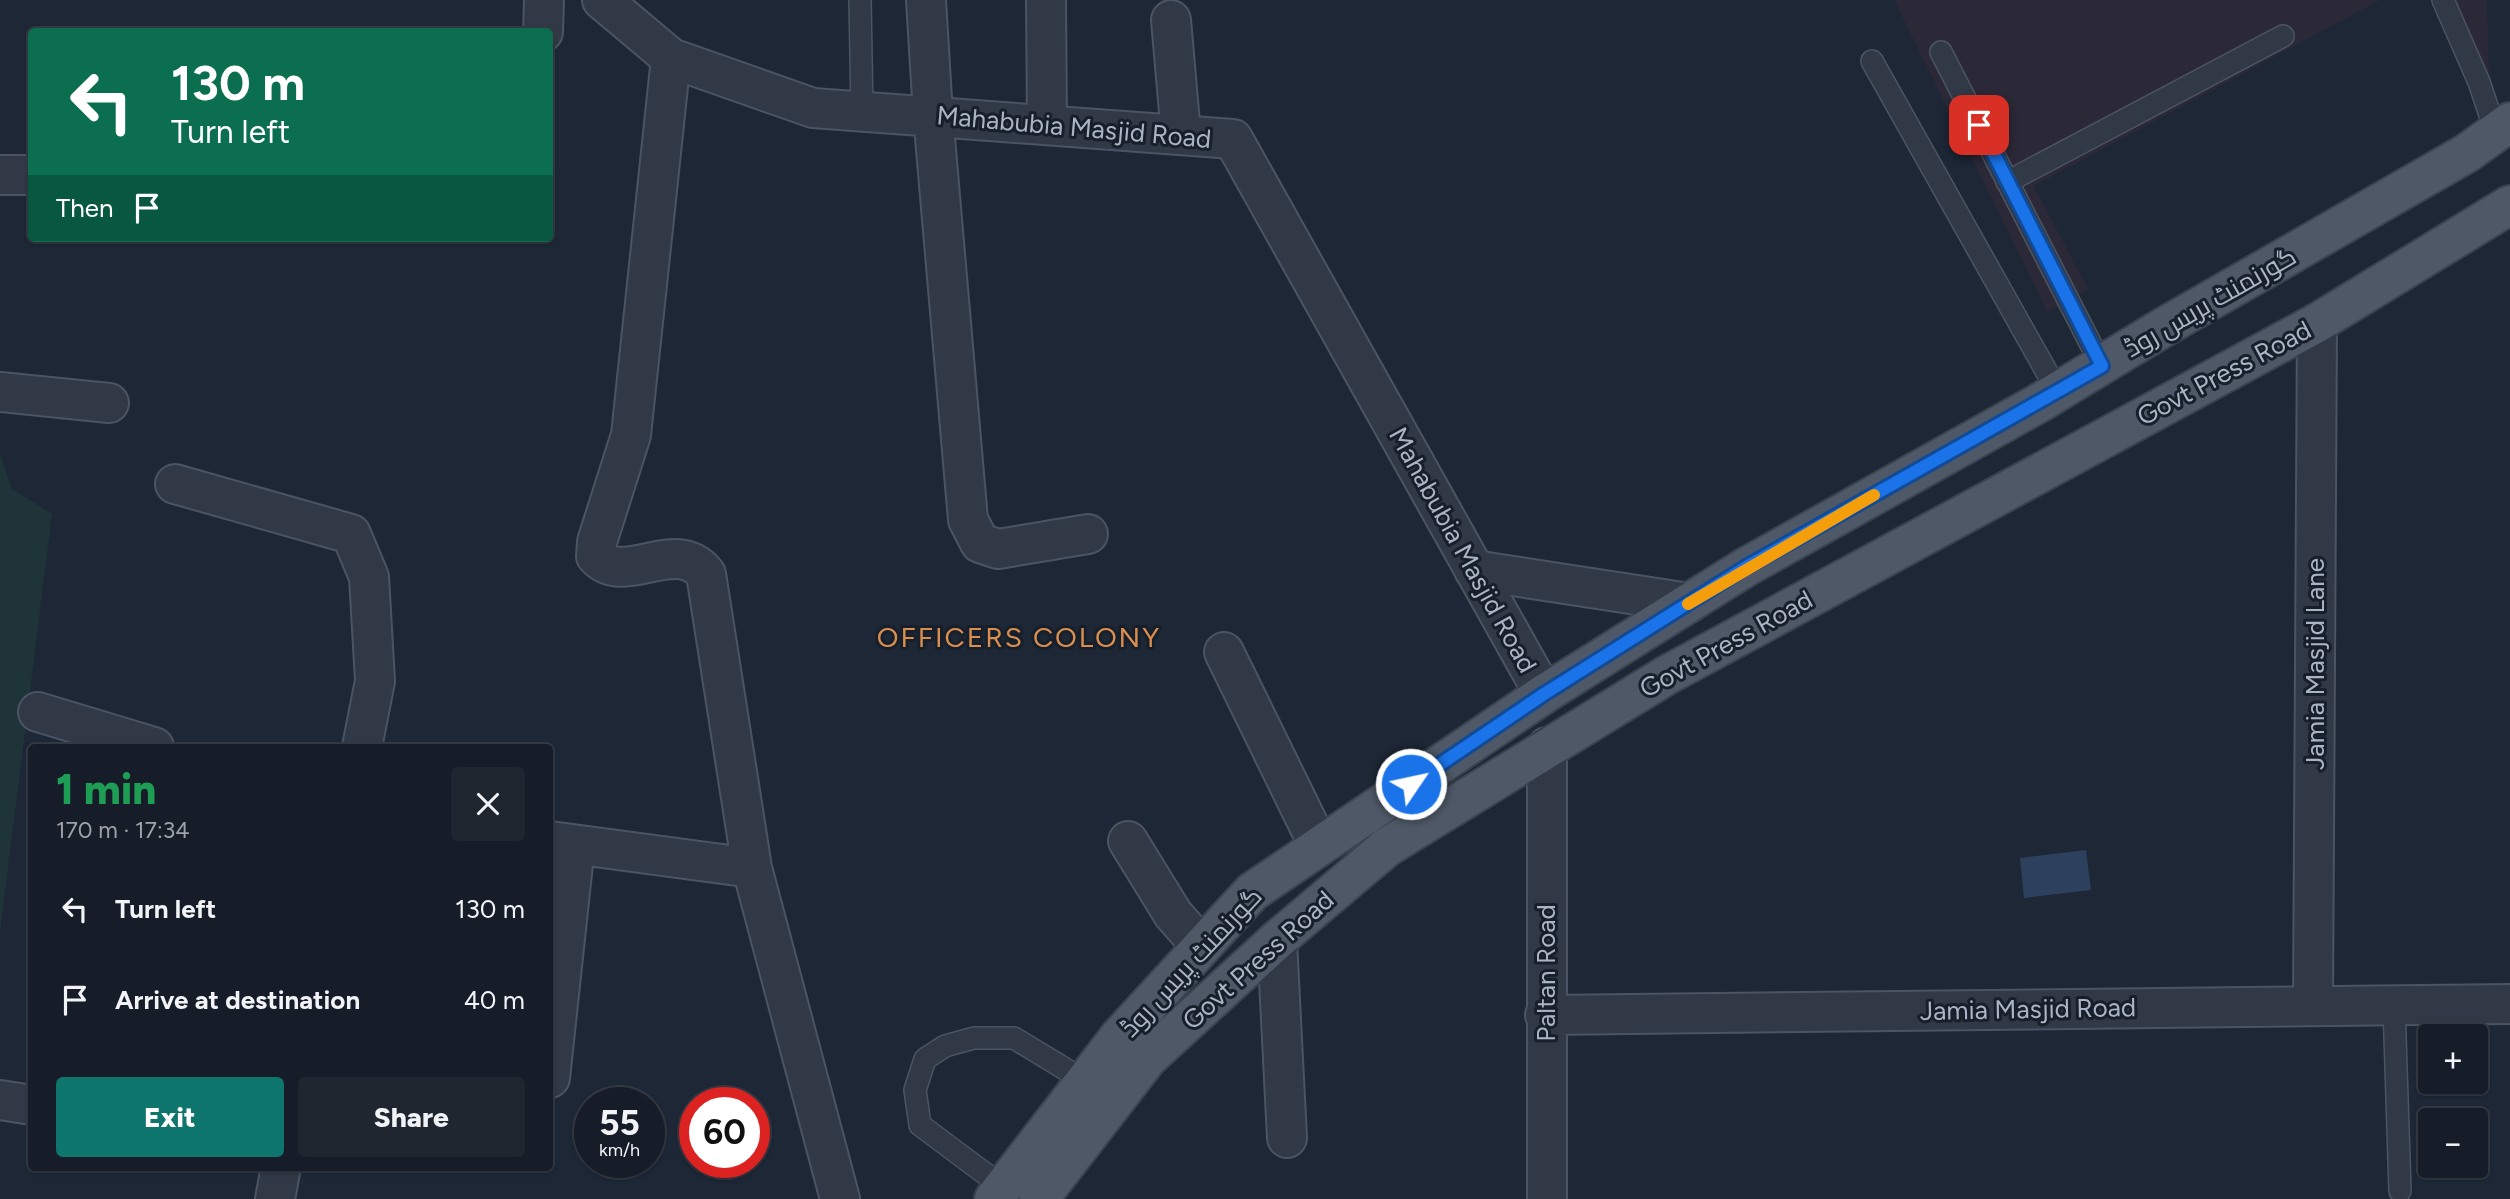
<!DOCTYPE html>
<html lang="en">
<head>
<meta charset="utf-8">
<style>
	body { margin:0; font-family:Figtree,Cairo,sans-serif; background:#1f2630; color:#f1f3f6; height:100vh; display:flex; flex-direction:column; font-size:26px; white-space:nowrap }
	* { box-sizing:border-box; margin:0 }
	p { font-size:23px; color:#9ea2a8 }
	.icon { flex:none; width:38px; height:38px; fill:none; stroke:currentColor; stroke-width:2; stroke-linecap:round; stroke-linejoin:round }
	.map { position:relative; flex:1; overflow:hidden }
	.panel { position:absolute; left:28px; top:744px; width:525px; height:427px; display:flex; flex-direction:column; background:#161d28; border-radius:7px; box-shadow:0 2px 5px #0004,0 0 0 2px #353b45 }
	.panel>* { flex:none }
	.guide { position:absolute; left:28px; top:28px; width:525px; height:214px; border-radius:7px; box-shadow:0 2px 5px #0004,0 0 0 2px #353b45; background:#0b6e4f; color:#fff; overflow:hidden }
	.controls { position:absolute; left:2418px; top:1024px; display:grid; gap:14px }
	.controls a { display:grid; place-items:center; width:70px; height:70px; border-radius:7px; background:#161d28; box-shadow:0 2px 5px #0004,0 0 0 2px #353b45; font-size:35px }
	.speed { position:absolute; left:574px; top:1087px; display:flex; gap:14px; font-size:35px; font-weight:700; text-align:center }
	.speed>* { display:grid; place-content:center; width:91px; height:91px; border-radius:50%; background:#161d28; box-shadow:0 2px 5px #0004,0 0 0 2px #353b45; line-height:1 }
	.speed small { font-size:18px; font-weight:400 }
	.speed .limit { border:10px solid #d22; background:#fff; color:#111 }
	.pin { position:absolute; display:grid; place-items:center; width:60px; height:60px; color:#fff; margin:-30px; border-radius:14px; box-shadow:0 4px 10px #0006 }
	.me { position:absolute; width:77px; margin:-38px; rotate:56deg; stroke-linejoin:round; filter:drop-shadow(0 0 5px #0008) }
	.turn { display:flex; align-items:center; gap:24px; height:147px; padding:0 28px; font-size:32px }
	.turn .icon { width:91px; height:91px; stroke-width:2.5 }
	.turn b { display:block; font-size:49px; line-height:60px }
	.then { display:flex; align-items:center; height:66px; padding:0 28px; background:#0003; gap:14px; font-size:26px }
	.round { display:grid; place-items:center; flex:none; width:74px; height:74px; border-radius:7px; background:#1f2630 }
	.summary { display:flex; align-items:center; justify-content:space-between; height:119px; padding:0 28px }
	h1 { font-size:42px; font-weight:800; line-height:52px; color:#1e9e55 }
	.action { display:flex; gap:14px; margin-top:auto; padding:14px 28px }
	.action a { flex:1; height:80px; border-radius:7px; background:#0f766e; color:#fff; font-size:28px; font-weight:800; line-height:80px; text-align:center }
	.action a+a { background:#1f2630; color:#f1f3f6 }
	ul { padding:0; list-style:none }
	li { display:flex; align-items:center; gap:21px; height:91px; padding:0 28px }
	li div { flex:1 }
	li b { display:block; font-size:26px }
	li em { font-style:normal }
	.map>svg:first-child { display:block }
	.medical { fill:#2b2938 }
	.green { fill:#1f3438 }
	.water { fill:#2d405d }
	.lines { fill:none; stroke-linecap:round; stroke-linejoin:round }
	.service-casing { stroke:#4b5462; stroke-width:24 }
	.minor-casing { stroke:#4b5462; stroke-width:42 }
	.primary-casing { stroke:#3a4350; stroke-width:42 }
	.service { stroke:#313947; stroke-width:21 }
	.minor { stroke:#313947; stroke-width:38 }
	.primary { stroke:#4e5867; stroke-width:38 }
	.route-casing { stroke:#114b97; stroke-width:18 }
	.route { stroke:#1a73e8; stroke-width:12 }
	.slow { stroke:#f59e0b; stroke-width:12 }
	.labels { text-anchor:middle; stroke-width:6; stroke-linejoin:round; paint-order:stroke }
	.street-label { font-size:26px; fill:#aab4c5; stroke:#171f2b }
	.neighbourhood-label { font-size:28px; letter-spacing:2px; fill:#da8f50; stroke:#171f2b }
</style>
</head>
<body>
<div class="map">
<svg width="2510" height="1199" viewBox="0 0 2510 1199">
	<rect width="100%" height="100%" fill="#1d2736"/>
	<path class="medical" d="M1894,0H2380L2034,186L2088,289L2070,302L2047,311Z
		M2430,0H2487L2489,78L2473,85Z"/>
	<path class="green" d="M0,454L12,489L52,514L0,932Z"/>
	<path class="water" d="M2086,850L2091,890L2024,898L2020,858Z"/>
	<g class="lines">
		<defs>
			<path id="service" d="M860,0L862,111
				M2443,0L2479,82L2496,133
				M1941,52L2102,366
				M1872,61L2058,392
				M2007,182L2283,36
				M2394,1005L2400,1191
				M1003,1187L920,1125L915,1090L925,1059L945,1046L974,1038H1014L1085,1081"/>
			<path id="minor" d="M602,0L671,58L813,108L1233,139L1544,694
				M926,0L933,115L968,520L980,543L998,549L1088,534
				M1046,0L1047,125
				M1171,20L1181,135
				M543,32L544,0
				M671,58L631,435L597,542L596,556C624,588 676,535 706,574L752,868L840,1199
				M0,175H32
				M0,392L109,403
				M175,484L351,534L369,577L375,681L362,747
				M1474,570L1689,603
				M1224,652L1319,846
				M38,712L154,747
				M550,841L752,868
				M1128,841L1173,914L1201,946
				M1277,940L1287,1138
				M2313,1006L2317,323
				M1545,1015L2510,1004
				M550,1078L575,845
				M0,1100L32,1105
				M275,1199L281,1167
				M1547,1199V747"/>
			<path id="primary" d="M994,1199L1119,1037L1252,892L1544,694L1746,567L2039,403L2164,327L2467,153L2510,122
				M1039,1199L1148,1058L1277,940L1387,847L1667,675L2317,323L2510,205"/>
		</defs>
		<use href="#service" class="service-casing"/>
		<use href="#minor" class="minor-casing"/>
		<use href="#primary" class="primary-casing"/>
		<use href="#service" class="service"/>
		<use href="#minor" class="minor"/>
		<use href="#primary" class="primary"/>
	</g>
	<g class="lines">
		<defs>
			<path id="route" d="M1411,784L1544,694L1746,567L2102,366L1979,125"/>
		</defs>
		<use href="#route" class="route-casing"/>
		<use href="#route" class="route"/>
		<path class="slow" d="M1688,604L1874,495"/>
	</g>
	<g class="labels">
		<g class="street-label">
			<text transform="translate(1074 127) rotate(5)" y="9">Mahabubia Masjid Road</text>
			<text transform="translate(2210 302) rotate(-30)" y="9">گورنمنٹ پریس روڈ</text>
			<text transform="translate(2224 373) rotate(-28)" y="9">Govt Press Road</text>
			<text transform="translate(1463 550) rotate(61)" y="9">Mahabubia Masjid Road</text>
			<text transform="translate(1726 644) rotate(-29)" y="9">Govt Press Road</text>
			<text transform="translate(2315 664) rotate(-90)" y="9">Jamia Masjid Lane</text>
			<text transform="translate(1258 960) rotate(-42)" y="9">Govt Press Road</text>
			<text transform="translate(1191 962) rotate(-47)" y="9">گورنمنٹ پریس روڈ</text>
			<text transform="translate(1546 973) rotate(-90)" y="9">Paltan Road</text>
			<text transform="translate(2028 1009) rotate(-1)" y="9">Jamia Masjid Road</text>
		</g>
		<g class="neighbourhood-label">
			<text x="1019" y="647">OFFICERS COLONY</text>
		</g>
	</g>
</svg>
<div class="controls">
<a>+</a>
<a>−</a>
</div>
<div class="speed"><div>55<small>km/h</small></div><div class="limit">60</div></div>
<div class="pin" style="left:1979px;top:125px;background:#d93025"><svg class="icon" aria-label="arrive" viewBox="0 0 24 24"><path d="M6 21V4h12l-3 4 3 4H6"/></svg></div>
<svg class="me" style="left:1411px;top:784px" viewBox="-20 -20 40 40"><circle r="17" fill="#1a73e8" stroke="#fff" stroke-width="3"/><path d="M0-11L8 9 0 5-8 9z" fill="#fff"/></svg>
<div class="guide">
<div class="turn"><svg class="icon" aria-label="left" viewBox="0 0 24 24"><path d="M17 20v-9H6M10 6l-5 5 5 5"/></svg><div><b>130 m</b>Turn left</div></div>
<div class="then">Then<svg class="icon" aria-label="arrive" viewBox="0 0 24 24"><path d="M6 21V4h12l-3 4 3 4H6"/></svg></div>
</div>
<section class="panel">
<div class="summary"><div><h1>1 min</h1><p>170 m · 17:34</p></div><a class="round"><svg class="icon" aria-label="close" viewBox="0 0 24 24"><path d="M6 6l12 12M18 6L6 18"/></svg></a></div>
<ul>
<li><svg class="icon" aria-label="left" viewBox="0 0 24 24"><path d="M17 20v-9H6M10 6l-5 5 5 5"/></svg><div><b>Turn left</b></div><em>130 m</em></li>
<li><svg class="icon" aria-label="arrive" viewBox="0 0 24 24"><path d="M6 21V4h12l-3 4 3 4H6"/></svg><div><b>Arrive at destination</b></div><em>40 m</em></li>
</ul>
<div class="action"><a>Exit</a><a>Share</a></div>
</section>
</div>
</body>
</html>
